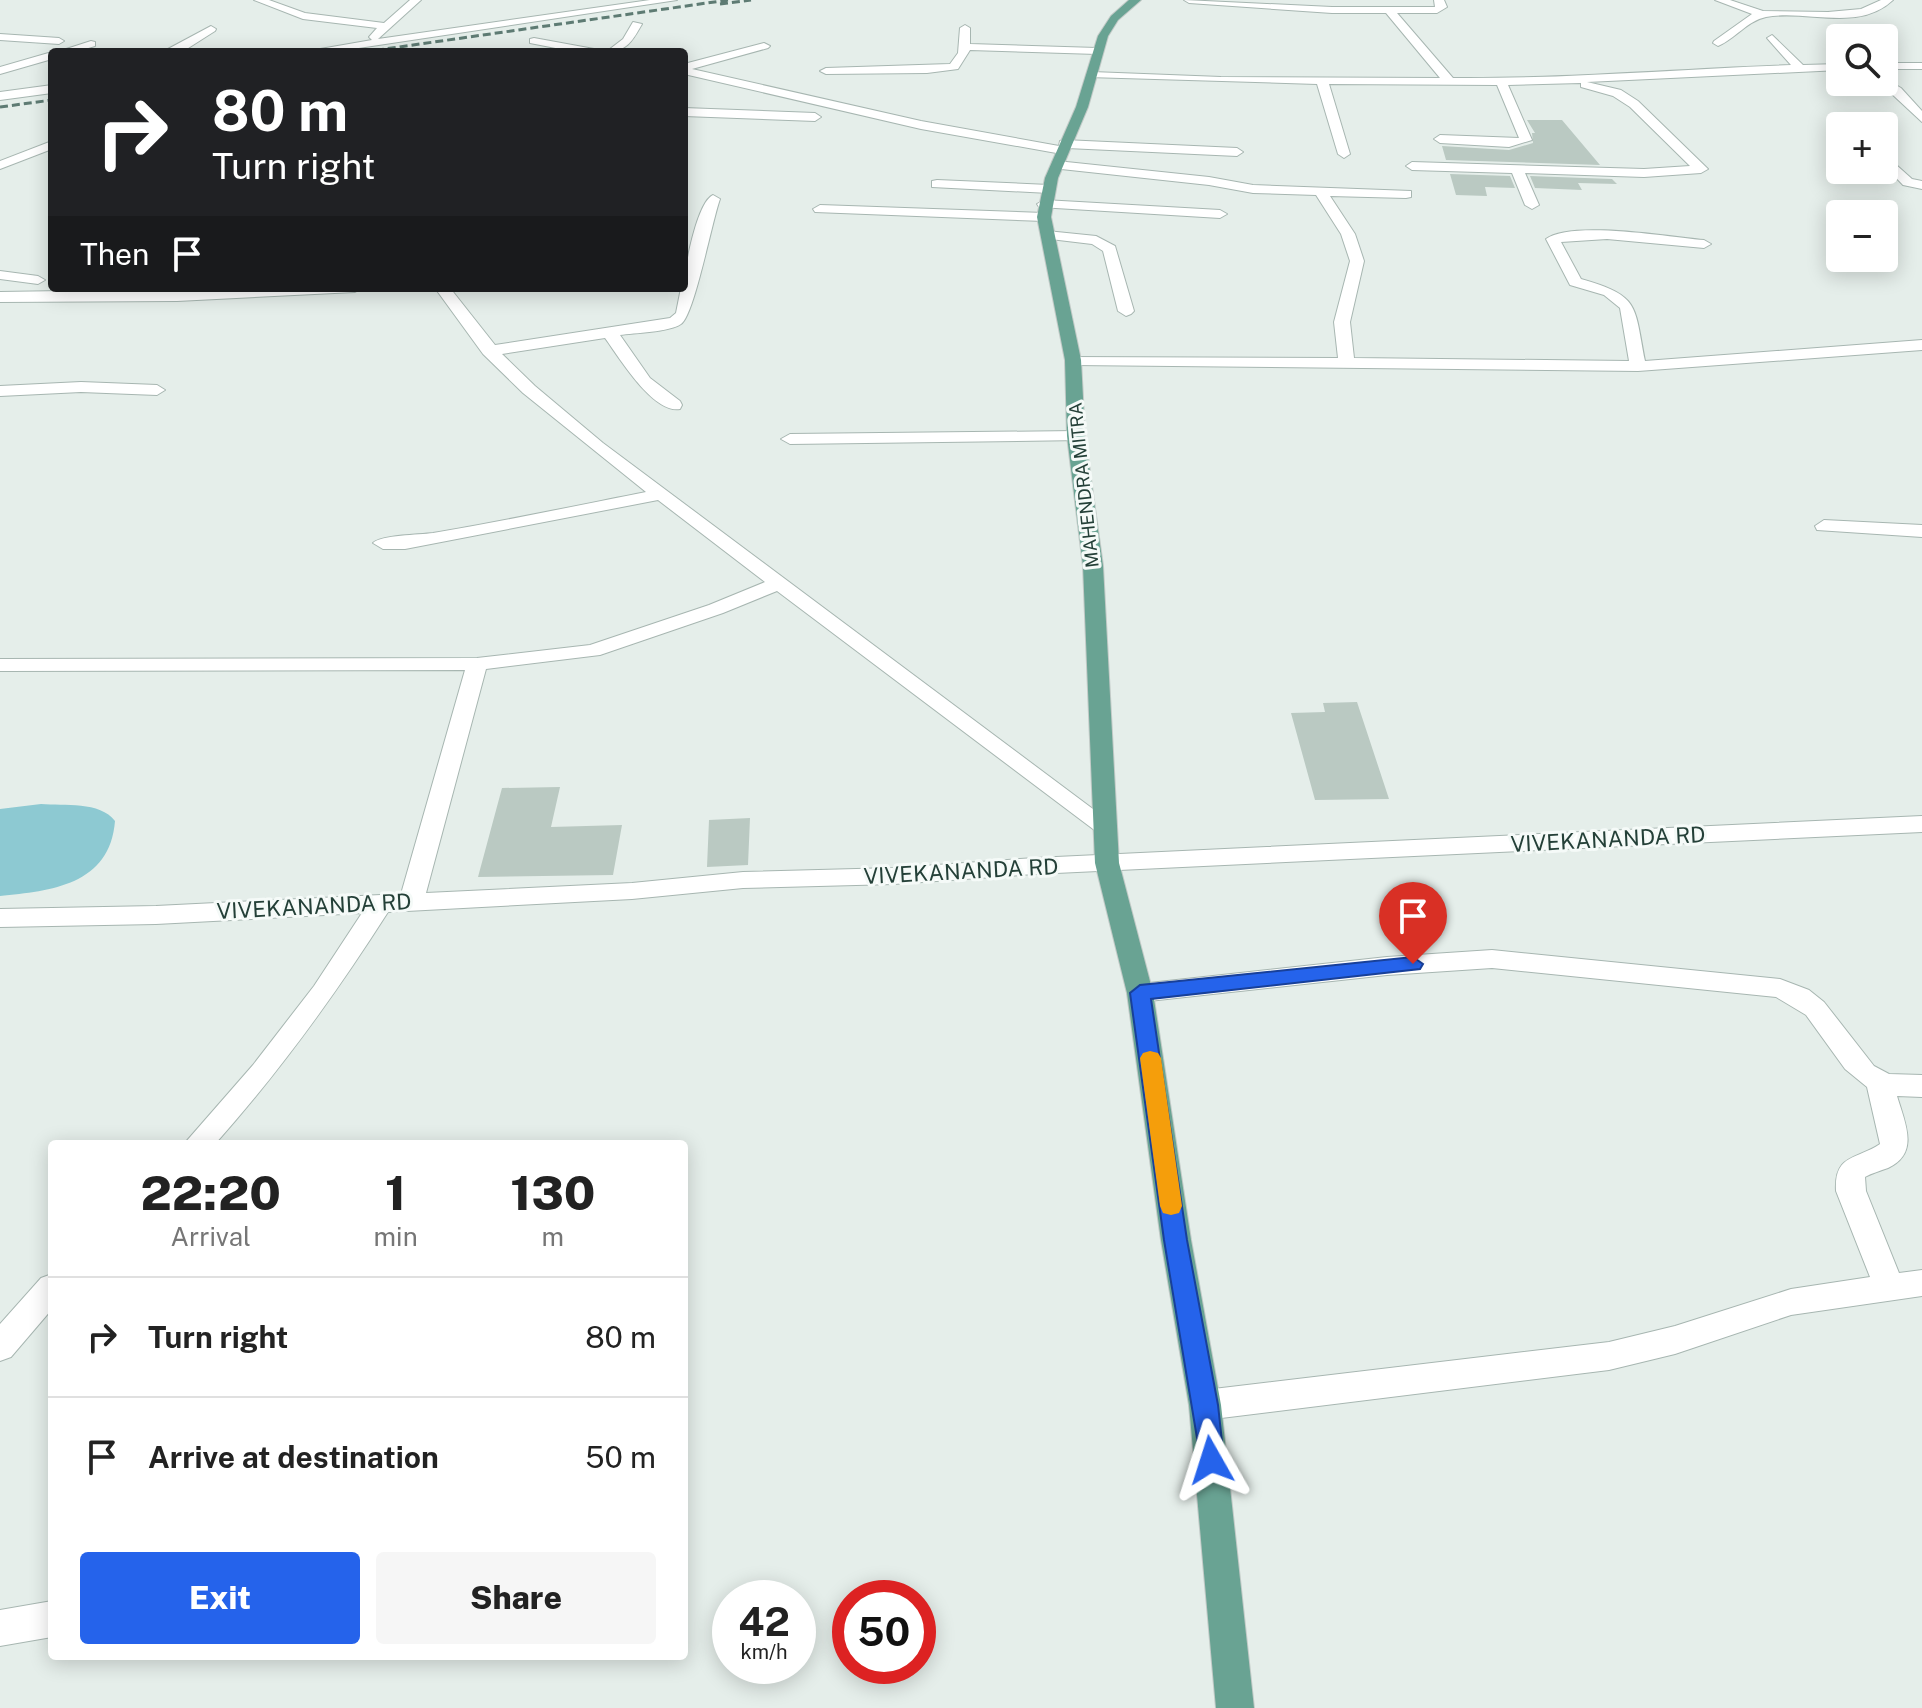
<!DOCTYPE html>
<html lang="en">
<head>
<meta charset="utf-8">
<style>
	body { margin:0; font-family:"Public Sans",sans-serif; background:#f6f6f6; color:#222; height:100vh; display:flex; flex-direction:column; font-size:30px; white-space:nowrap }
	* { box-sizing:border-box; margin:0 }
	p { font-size:26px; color:#767676 }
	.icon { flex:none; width:44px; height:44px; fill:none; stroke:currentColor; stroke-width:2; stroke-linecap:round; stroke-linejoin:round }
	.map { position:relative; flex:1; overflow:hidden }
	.side { position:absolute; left:48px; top:1140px; width:640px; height:520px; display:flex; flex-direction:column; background:#fff; border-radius:8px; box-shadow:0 4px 20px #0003 }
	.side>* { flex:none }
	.banner { position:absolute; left:48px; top:48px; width:640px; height:244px; border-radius:8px; box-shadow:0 4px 20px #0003; background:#202124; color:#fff; overflow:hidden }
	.controls { position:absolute; left:1826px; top:24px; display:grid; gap:16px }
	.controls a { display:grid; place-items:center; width:72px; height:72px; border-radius:8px; background:#fff; box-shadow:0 4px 20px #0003; font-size:40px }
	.speed { position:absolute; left:712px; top:1580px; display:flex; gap:16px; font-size:40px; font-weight:700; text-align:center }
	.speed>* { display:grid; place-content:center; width:104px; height:104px; border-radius:50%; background:#fff; box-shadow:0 4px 20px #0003; line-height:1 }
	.speed small { font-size:20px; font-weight:400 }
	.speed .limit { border:12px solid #d22; background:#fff; color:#111 }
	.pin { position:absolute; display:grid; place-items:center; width:68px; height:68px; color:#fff; margin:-82px -34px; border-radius:50% 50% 50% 0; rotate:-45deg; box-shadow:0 0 8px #0007 }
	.pin .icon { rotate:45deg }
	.me { position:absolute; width:88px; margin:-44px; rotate:354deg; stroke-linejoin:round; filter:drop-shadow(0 0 6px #0008) }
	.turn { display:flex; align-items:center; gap:28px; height:168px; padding:0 32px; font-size:36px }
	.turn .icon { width:104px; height:104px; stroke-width:2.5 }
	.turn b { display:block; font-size:56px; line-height:68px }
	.then { display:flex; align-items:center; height:76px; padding:0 32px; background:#0003; gap:16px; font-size:30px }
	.eta { display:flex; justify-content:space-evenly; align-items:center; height:136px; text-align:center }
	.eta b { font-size:48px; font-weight:800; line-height:56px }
	.primary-button { display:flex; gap:16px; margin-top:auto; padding:16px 32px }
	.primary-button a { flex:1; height:92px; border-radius:8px; background:#2563eb; color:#fff; font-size:32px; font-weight:800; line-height:92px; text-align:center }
	.primary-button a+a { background:#f6f6f6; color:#222 }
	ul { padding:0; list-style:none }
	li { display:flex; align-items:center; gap:24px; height:120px; padding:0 32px; border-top:2px solid #e0e0e0 }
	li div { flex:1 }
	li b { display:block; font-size:30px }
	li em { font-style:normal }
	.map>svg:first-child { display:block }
	.water { fill:#8dc9d2 }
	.building { fill:#bac9c2 }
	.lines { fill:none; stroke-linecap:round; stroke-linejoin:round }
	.minor-casing { stroke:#a7b6b1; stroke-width:2 }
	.major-casing { stroke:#c2cac7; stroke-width:2 }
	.minor { fill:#fff; fill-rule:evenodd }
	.major { fill:#69a393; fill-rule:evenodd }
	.rail { stroke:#5e7b73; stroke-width:3; stroke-dasharray:8 4; stroke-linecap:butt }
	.route { fill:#2563eb; stroke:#184099; stroke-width:2 }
	.slow { fill:#f59e0b }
	.labels { text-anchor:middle; stroke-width:6; stroke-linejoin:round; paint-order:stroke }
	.far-street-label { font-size:18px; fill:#244038; stroke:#f5faf8 }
	.street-label { font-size:22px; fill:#244038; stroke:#f5faf8 }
</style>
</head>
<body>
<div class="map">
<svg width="1922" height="1708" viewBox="0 0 1922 1708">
	<rect width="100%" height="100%" fill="#e5eeea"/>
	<path class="water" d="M41,804C64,806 100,801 115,821C110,885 51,891 0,896V809Z"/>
	<path class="building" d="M1527,120H1562L1600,165L1446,160L1442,146L1509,150L1533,143L1532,133H1535Z
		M1450,174L1510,176L1515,188L1485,187L1487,196L1456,195Z
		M1530,176L1612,179L1617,184L1578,183L1582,190L1535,188Z
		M1357,702L1389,799L1315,800L1291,713L1325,712L1323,703Z
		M560,787L551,827L622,825L613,875L478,877L502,788Z
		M750,818L748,865L707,867L709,820Z"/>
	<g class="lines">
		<defs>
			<path id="minor" d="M254,0H269L305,13L384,23L410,0H421L378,39L650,0H677L332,52H303L372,40L369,37L377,28L303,19Z
				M1184,0L1332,7H1435L1434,0H1444L1447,7L1437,13H1397L1453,78C1566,79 1678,69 1791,65L1767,38L1772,35L1803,65L1840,64V70L1587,82L1621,90L1638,101L1708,169L1701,173L1644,177L1525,173L1539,205L1532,209L1525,205L1512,173L1412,170L1406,166L1412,162L1644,169L1690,166L1630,107L1613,96L1581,87V83L1508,85L1532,140L1509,147L1440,143L1434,139L1440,135L1519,138L1497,85L1329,84L1350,154L1344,158L1338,154L1317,84L1088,77L1086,75L1092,72L1221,77L1440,78L1386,13H1332L1189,3Z
				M1715,0H1730L1763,11L1828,12L1861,9L1881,0H1893C1858,33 1807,9 1766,17C1747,21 1735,39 1718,46L1713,43L1714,41L1752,14Z
				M633,22L642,24C633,40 627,52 606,52L623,39Z
				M965,25L970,28V44L1097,48L1103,51L1097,54L970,50L958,69L927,73L826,74L820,71L826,68L950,64L958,53L960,28Z
				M211,26L216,29L215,31L182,52H170L168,49Z
				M0,34L59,38L64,41L59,44L0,40Z
				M534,38L594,49L600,52H576L530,43V39Z
				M91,41L95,42V46L75,52H57Z
				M764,43L770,46L768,48L692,69L921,121L1059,146L1060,141L1064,140L1237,148L1243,152L1237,156L1067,148L1066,153L1062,154L921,129L684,74V64Z
				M52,52V59L0,74V67Z
				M1884,63H1922V69H1884Z
				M1884,78L1901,88L1922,111V122L1880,83L1884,82Z
				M52,85V93L0,100V92Z
				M684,108L815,113L821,117L815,121L684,116Z
				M52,141V149L0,169V161Z
				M1884,154L1912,179L1922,181V189L1903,185L1884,165Z
				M1057,161L1209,177L1253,185L1411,191V197L1406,198L1330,196L1355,234L1364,261L1350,322L1354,358L1629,361L1620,308L1604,295L1570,285L1546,239C1571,220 1670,237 1704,240L1711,244L1704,248L1607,239L1561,242L1581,279C1640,296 1634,304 1645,361L1922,340V350L1638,371L1073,365L1065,360L1067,357L1338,358L1334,322L1350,261L1341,234L1316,195L1253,193L1209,185L1052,168V162Z
				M937,180L1049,185L1056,189L1049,193L932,187V181Z
				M713,195L720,199C712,221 694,316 681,324C670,332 634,333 620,335L650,378L680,401L682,405L680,409C653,414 619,357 605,338L502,354L535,386L603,443L1117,827L1113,832H1097L777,591L723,613L600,655L486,669L426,893L632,883L743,872L894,868L1035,858L1922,816V832L1035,874L894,884L743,888L632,899L388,912C335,995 281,1070 215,1144H184L253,1065L314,986L362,913L156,924L0,927V909L156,906L401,894L465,670L0,671V659L477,658L590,645L709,605L765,582L658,500L405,549H383L373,543C381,535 419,535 433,533C504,521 575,506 646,492L523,393L483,354L435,288H450L495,345L670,318L676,313L681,288H684C684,270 697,202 713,195Z
				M1044,200L1220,210L1227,214L1220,218L1039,207L1037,204Z
				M820,205L1044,213L1051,217L1044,221L815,212L813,209Z
				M1047,231L1096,236L1115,246L1134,311L1131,314L1126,316L1118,311L1103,251L1092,244L1042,238V232Z
				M0,271L38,276L45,280L38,284L0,279Z
				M255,288H362L355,292L177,301L0,302V292Z
				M81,382L157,385L165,390L157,395L81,392L0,396V386Z
				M1076,431L1085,436L1082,440L790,444L781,439L790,434Z
				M1824,520L1922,525V537L1817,530L1815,526Z
				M1492,950L1780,979L1809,990L1824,1002L1874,1066L1889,1074L1922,1075V1097L1897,1096C1905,1123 1920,1153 1888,1168C1880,1171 1872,1173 1865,1177L1866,1191L1899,1273L1922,1270V1296L1791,1315L1675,1354L1609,1370L1205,1420L1193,1415L1189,1405L1193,1395L1205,1390L1609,1342L1675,1326L1791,1289L1870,1277L1836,1191C1834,1154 1856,1160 1880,1144L1867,1087L1845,1069L1806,1015L1776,997L1492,968L1387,975L1140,1002L1131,1000L1127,993L1131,986L1140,984L1387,957Z
				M52,1274V1309L11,1357L0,1361V1324L41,1278Z
				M52,1601V1637L0,1646V1610Z"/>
			<path id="major" d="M1129,0H1141L1118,20L1108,36L1088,107L1058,178L1051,217L1081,360L1085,436L1103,566L1119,863L1153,993L1191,1240L1221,1405L1254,1708H1216L1189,1405L1161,1240L1127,993L1095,863L1083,566L1067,436L1065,360L1037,217L1045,178L1076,107L1098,36L1111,16Z"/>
		</defs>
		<use href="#minor" class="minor-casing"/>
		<use href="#major" class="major-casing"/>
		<use href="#minor" class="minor"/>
		<use href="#major" class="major"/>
		<path class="rail" d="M720,4L751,0
			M364,52L728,0
			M0,107L52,100"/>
	</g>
	<path class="route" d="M1413,957L1423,964L1420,969L1151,999L1187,1240L1218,1405L1224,1460L1220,1468L1211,1472L1202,1468L1164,1240L1130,993L1140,985Z"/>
	<path class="slow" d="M1150,1051L1158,1053L1161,1058L1182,1206L1179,1213L1171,1215L1163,1213L1160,1206L1140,1058L1143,1053Z"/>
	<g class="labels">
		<g class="far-street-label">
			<text transform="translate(1084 485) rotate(-96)" y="6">MAHENDRA MITRA</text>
		</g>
		<g class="street-label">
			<text transform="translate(1608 839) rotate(-3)" y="8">VIVEKANANDA RD</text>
			<text transform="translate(961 871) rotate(-3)" y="8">VIVEKANANDA RD</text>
			<text transform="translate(314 906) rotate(-3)" y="8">VIVEKANANDA RD</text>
		</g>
	</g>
</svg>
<div class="controls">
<a><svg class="icon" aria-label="search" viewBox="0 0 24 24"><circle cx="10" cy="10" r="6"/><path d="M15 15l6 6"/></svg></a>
<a>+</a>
<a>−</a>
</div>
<div class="speed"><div>42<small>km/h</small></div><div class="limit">50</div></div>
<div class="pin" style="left:1413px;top:964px;background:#d93025"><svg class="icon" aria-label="arrive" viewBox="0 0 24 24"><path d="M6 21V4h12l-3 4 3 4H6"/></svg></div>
<svg class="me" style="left:1211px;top:1460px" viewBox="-20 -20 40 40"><path d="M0-17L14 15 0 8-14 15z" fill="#2563eb" stroke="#fff" stroke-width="4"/></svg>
<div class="banner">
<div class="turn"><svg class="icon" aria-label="right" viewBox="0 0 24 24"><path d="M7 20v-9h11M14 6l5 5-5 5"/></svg><div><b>80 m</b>Turn right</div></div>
<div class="then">Then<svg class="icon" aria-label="arrive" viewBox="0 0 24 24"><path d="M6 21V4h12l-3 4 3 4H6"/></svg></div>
</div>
<section class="side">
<div class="eta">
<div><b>22:20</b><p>Arrival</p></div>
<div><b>1</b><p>min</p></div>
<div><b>130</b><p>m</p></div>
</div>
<ul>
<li><svg class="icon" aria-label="right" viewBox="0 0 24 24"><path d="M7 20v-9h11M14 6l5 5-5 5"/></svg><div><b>Turn right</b></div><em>80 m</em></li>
<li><svg class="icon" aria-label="arrive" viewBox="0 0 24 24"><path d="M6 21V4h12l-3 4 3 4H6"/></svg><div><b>Arrive at destination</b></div><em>50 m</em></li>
</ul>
<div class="primary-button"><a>Exit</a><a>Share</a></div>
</section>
</div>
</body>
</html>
